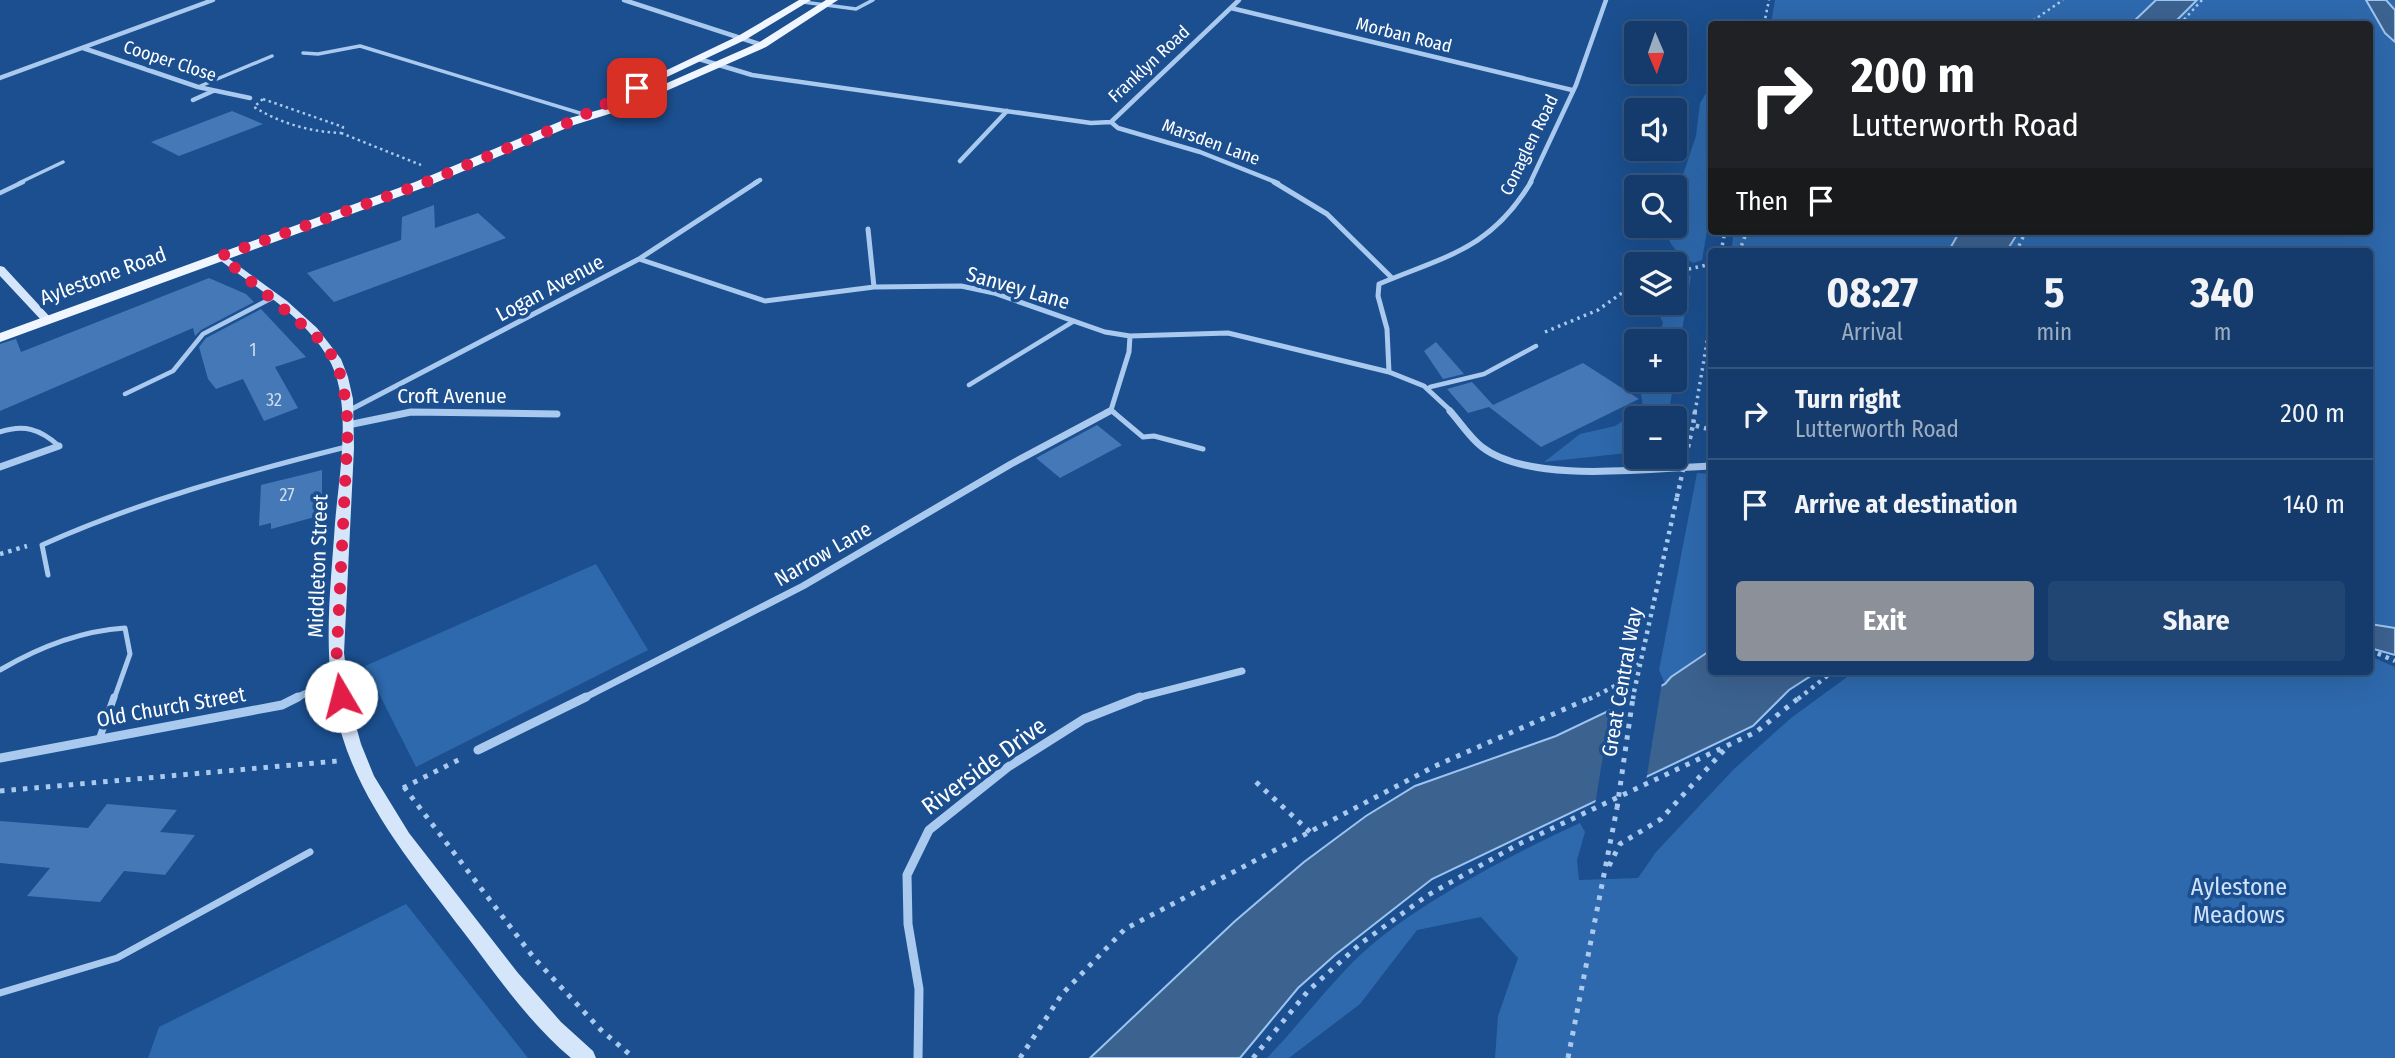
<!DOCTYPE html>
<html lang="en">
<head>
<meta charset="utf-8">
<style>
	body { margin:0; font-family:"Fira Sans Condensed",sans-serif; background:#214673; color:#f1f3f6; height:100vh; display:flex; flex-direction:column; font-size:26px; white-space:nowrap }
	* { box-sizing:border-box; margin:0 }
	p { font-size:23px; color:#9dadc1 }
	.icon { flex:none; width:38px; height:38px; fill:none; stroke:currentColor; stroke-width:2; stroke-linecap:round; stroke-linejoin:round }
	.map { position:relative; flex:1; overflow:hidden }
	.panel { position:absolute; left:1708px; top:248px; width:665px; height:427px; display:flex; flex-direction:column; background:#143b6b; border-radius:7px; box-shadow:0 7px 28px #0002,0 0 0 2px #33557e }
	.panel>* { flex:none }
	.guide { position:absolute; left:1708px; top:21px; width:665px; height:214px; border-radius:7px; box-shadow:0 7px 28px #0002,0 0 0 2px #33557e; background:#202124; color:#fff; overflow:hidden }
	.needle { width:46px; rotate:178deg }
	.fabs { position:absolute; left:1624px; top:21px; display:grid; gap:14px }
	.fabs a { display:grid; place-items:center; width:63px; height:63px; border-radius:7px; background:#143b6b; box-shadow:0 7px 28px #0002,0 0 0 2px #33557e; font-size:35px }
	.pin { position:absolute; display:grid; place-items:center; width:60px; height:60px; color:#fff; margin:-30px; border-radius:14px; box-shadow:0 4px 10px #0006 }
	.me { position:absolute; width:77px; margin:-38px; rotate:352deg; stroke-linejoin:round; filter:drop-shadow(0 0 5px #0008) }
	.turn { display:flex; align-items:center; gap:24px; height:147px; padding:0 28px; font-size:32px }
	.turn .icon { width:91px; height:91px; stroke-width:2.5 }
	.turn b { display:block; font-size:49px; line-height:60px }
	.then { display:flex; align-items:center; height:66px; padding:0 28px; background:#0003; gap:14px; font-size:26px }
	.eta { display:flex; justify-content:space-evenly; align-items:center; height:119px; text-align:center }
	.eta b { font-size:42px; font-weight:700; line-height:49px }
	.cta { display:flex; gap:14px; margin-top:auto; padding:14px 28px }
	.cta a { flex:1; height:80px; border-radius:7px; background:#8c9099; color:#fff; font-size:28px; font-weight:700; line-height:80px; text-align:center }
	.cta a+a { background:#214673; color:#f1f3f6 }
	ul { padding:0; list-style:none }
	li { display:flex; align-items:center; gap:21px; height:91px; padding:0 28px; border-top:2px solid #33557e }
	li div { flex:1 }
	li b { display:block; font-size:26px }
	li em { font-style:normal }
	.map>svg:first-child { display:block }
	.green { fill:#2e69ad }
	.water { fill:#3c6290; stroke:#9cc4f0; stroke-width:2 }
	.pier { fill:#1b4f8f }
	.building { fill:#4478b7 }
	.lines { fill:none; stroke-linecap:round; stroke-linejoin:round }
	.path-far3 { stroke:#a9c9ee; stroke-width:2.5; stroke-dasharray:2.5 3.5; stroke-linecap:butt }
	.path-far2 { stroke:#a9c9ee; stroke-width:3.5; stroke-dasharray:2.5 4.5; stroke-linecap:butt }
	.path-far1 { stroke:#a9c9ee; stroke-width:4.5; stroke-dasharray:3.5 5; stroke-linecap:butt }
	.path { stroke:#a9c9ee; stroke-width:5; stroke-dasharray:4.5 7; stroke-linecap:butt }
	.lane-far3 { stroke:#a9c9ee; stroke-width:3.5 }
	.lane-far2 { stroke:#a9c9ee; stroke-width:4.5 }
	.lane-far1 { stroke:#a9c9ee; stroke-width:5 }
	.lane { stroke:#a9c9ee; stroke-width:7 }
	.street-far3 { stroke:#a9c9ee; stroke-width:4.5 }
	.street-far2 { stroke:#a9c9ee; stroke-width:5 }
	.street-far1 { stroke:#a9c9ee; stroke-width:7 }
	.street { stroke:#a9c9ee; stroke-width:9 }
	.secondary { fill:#d6e6fa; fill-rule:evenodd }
	.primary { fill:#f0f6ff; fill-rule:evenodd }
	.path-bridge-far1 { stroke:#a9c9ee; stroke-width:4.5; stroke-dasharray:3.5 5; stroke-linecap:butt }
	.path-bridge { stroke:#a9c9ee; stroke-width:5; stroke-dasharray:4.5 7; stroke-linecap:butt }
	.route { stroke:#e11d48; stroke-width:12; stroke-dasharray:0 21.6 }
	.labels { text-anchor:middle; stroke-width:7; stroke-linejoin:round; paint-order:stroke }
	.far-street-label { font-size:18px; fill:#fff; stroke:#1b4f8f }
	.number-label { font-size:18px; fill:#d0dded }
	.street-label { font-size:21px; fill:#fff; stroke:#1b4f8f }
	.near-street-label { font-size:24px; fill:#fff; stroke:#1b4f8f }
	.near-park-label { font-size:24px; fill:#cfe3fa; stroke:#1b4f8f }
</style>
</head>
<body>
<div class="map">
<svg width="2395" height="1058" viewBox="0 0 2395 1058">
	<rect width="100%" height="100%" fill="#1b4f8f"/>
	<path class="green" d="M1775,0H2395V634L2370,624V252H1731L1734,231H2370V24H1771Z
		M1711,85V208L1702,260L1693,263C1678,253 1666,245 1667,226H1675V198L1696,136L1700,103Z
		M1681,274L1691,276L1675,374V341H1657L1663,323L1654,303H1675V275Z
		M1639,380H1674L1668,418H1636V452L1544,462L1580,434L1615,426L1643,407Z
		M1697,473L1711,474V650L1671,677L1665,684L1659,670Z
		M596,564L648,650L416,767L365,666Z
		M2370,656L2395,667V1058H1495L1498,1016L1518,958L1481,917L1417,930L1360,1004L1289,1058H1267C1297,1027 1323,992 1353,962C1405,909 1512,854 1580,823L1585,832L1577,860L1579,880L1638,878L1656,852L1734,769L1791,718L1854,672H2292L2302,676L2370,672Z
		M406,904L528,1058H148L159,1027Z"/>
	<path class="water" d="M2156,0H2197L2173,24H2131Z
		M2366,0H2386L2395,10V42L2385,33Z
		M1960,231H2019L2006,252H1948Z
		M2370,624L2395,628V655L2370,648Z
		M1711,650L1712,672H1817L1789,690L1753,726L1432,879L1335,955L1298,988L1240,1058H1090L1234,922L1304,862L1366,816L1415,786L1556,736L1665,684L1671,677Z"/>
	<path class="pier" d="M1662,682L1646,781L1595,805L1611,706Z"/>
	<path class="building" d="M232,111L263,124L179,156L151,142Z
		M434,205L435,228L478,213L506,238L334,302L307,273L401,240L402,217Z
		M209,278L246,294L254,302L201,330L195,336L193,328L0,411V344L16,339L21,352Z
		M261,309L306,357L275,367L298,408L264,421L243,379L216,389L208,379L199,347L206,338Z
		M1436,342L1464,374L1443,379L1424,351Z
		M1583,363L1639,399L1541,447L1489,407L1468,413L1447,389L1472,382L1493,405Z
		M1097,425L1122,445L1060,478L1036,458Z
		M322,470V515L271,529V523L259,526L261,485Z
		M107,804L177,810L160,832L195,835L165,875L124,871L100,902L27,896L50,868L0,863V821L88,828Z"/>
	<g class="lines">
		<path class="path-far3" d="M1764,24L1769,0
			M2028,24L2063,0
			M2180,24L2202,0
			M263,99L343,127L341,133C310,132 280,123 254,107Z
			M341,133L421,165"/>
		<path class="path-far2" d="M1721,252L1725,231
			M1739,252L1747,231
			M2016,252L2026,231
			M1675,272L1712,264
			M1545,332L1598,310L1636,283
			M1695,412L1712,313"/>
		<path class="path-far1" d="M1695,411L1693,425L1712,430
			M0,554L27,546
			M2370,650L2395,661
			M1634,692L1677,497
			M1589,699L1617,685L1639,664
			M1798,699L1832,672"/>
		<path class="path" d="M1256,782L1310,832
			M404,787L534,958L601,1030L634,1058
			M403,788L464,757
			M0,791L338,761
			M1609,866L1620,844L1661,819L1727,747
			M1020,1058L1062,994L1125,929L1435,766L1592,697
			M1253,1058L1308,991L1360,944L1428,895L1517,845L1756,732L1800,697
			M1568,1058L1617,808"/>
		<path class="lane-far3" d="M803,2L856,9L873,0
			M303,53L318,54L360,46L583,114
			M198,87L272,56
			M19,183L63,162"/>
		<path class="lane-far2" d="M0,193L23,182
			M969,385L1074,321
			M1430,387L1484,374L1536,346
			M125,394L173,371L203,334L272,298
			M1111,410L1114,412"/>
		<path class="lane-far1" d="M1112,411L1143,437L1154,436L1203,449
			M0,432C24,424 40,429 59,446
			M48,575L42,545C140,501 242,473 346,447
			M0,670C39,647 79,631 125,628L130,654L114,699"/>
		<path class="lane" d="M100,737L114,697
			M0,993L117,958L310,852"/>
		<path class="street-far3" d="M624,0L762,45
			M1231,8L1572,90
			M83,48L198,87L250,98
			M699,59L752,75L1091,123L1111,122L1118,128L1200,152L1278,183
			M0,78L213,0
			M193,100L213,91
			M1111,122L1239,0
			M960,161L1007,111
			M755,183L760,180
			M1530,183L1576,85L1606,0"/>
		<path class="street-far2" d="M1274,182L1327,214L1392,278
			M868,229L874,287
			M639,259L765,301L874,287L961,286L994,293L1105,332L1130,336L1228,333L1389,372
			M348,411L639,259L757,182
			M410,412H430
			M1106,412L1111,410L1129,352L1130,336
			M1452,412L1424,386L1389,372L1387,329L1378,296L1379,284C1446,256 1491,249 1531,182"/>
		<path class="street-far1" d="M1450,411C1460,422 1470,438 1482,447C1531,485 1652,468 1712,466
			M348,425L411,412L557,414
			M0,467L59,446
			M294,699L311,691L336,669
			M582,699L803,586L1011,464L1110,411
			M1133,699L1242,671"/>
		<path class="street" d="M478,750L586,697
			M0,758L282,705L298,697
			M918,1058L919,989L908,924L907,875L929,830L1008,767L1084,719L1140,697"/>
		<path class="secondary" d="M221,253L287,301L317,328L341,359L348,377L353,399L354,448L344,653L351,708L361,744L374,776L409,833L518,973L561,1022L593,1051L596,1058H571C529,1023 498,977 465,934C413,865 351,794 335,707C323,646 331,584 335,523C339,474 354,399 327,356C302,315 255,287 217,258L216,256Z
			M0,266L4,267L50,317V321H42L0,276Z"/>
		<path class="primary" d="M799,0H811L745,40L633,93L623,91L738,36Z
			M826,0H838L766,47L625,109L574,125L423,188L0,342V333L415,182L566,119L617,105L758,43Z"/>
		<path class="path-bridge-far1" d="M1677,497L1693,425
			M1633,699L1634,692"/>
		<path class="path-bridge" d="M1617,808L1633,697"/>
	</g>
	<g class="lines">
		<path class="route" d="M341,696L336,668L348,425L343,383L335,359L317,337L221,256L419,185L570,122L637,88"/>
	</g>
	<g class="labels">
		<g class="far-street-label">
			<text transform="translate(1404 35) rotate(14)" y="6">Morban Road</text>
			<text transform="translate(170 61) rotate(18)" y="6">Cooper Close</text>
			<text transform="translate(1149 64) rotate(-43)" y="6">Franklyn Road</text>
			<text transform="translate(1211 142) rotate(20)" y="6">Marsden Lane</text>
			<text transform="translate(1529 145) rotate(-64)" y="6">Conaglen Road</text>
		</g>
		<g class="number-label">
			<text x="253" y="356">1</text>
			<text x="274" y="406">32</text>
			<text x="287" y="501">27</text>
		</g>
		<g class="street-label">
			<text transform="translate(103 276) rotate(-20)" y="7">Aylestone Road</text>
			<text transform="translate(550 288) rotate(-28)" y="7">Logan Avenue</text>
			<text transform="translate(1018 288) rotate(16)" y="7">Sanvey Lane</text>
			<text x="452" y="403">Croft Avenue</text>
			<text transform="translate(823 554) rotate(-30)" y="7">Narrow Lane</text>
			<text transform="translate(318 566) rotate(-88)" y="7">Middleton Street</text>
			<text transform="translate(1622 682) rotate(-80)" y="7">Great Central Way</text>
			<text transform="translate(171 707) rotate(-10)" y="7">Old Church Street</text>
		</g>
		<g class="near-street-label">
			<text transform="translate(984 766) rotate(-36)" y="8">Riverside Drive</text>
		</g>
		<g class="near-park-label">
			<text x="2239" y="895">Aylestone<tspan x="2239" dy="28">Meadows</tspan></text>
		</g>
	</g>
</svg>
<div class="fabs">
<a><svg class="needle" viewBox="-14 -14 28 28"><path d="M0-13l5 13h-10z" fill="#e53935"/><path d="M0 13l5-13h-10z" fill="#9dadc1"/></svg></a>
<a><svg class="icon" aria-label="sound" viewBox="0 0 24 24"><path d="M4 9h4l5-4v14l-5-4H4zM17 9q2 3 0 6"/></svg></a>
<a><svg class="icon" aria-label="search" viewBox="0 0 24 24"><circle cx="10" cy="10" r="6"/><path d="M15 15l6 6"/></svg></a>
<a><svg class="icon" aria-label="layers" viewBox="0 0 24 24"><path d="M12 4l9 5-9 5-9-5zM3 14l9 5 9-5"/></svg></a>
<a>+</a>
<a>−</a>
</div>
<div class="pin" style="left:637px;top:88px;background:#d93025"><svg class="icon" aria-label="arrive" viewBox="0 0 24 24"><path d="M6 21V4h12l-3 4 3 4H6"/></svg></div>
<svg class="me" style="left:341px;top:696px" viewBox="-20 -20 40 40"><circle r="19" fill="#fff"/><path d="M0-13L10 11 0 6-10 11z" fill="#e11d48"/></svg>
<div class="guide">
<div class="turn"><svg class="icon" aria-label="right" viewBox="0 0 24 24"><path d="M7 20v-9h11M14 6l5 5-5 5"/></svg><div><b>200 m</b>Lutterworth Road</div></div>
<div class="then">Then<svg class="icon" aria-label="arrive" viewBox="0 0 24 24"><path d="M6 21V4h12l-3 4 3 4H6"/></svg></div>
</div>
<section class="panel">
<div class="eta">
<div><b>08:27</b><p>Arrival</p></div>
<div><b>5</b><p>min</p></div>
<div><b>340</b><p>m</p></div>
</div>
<ul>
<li><svg class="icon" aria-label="right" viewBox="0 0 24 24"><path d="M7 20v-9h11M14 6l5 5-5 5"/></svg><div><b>Turn right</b><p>Lutterworth Road</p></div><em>200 m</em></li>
<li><svg class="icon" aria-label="arrive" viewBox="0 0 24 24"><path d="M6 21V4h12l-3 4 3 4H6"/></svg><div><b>Arrive at destination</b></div><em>140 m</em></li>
</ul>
<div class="cta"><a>Exit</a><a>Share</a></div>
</section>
</div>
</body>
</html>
